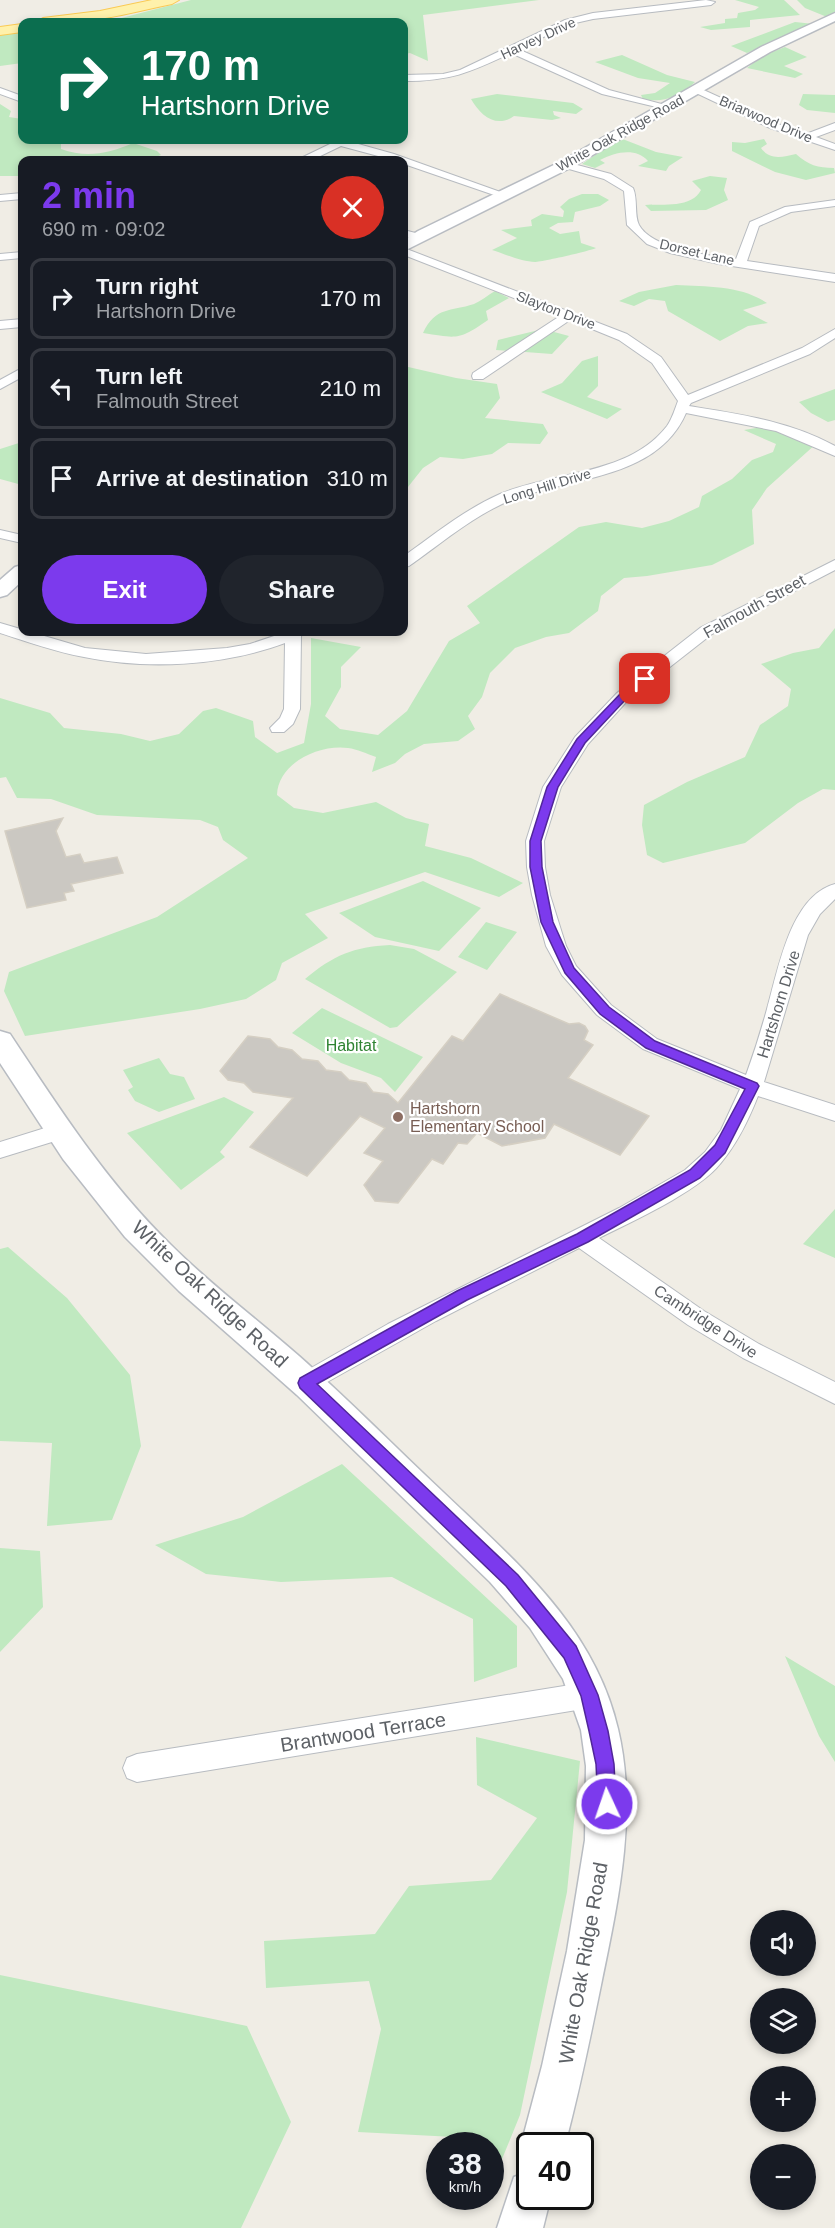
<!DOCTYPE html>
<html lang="en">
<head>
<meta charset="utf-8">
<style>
	body { margin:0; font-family:Helvetica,sans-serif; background:#20242c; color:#f1f3f6; height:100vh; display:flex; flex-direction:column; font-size:22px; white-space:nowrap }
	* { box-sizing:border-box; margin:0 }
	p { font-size:20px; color:#9ea1a6 }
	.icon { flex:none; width:33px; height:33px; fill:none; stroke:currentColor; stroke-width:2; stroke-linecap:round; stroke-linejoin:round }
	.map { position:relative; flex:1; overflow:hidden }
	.drawer { position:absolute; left:18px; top:156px; width:390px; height:480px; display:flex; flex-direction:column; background:#171b24; border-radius:12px; box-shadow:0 3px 9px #0003 }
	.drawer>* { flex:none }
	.guide { position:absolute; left:18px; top:18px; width:390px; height:126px; border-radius:12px; box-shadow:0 3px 9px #0003; background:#0b6e4f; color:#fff; overflow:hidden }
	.fabs { position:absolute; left:750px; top:1910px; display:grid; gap:12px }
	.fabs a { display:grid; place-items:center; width:66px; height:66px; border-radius:50%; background:#171b24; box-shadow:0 3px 9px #0003; font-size:30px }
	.speed { position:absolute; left:426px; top:2132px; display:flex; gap:12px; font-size:30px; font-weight:700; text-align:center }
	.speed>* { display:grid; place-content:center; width:78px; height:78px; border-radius:50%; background:#171b24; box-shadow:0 3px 9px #0003; line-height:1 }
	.speed small { font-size:15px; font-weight:400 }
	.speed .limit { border:3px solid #111; border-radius:9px; background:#fff; color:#111 }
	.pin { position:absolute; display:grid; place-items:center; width:51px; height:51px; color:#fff; margin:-26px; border-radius:12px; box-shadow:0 3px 9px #0006 }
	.me { position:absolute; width:66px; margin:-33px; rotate:357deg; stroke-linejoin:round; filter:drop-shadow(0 0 4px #0008) }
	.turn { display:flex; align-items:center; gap:21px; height:126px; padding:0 24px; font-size:27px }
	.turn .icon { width:78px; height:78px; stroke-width:2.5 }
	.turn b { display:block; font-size:42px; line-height:51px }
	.round { display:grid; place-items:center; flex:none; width:63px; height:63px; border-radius:32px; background:#20242c }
	.head { display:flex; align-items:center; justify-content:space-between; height:102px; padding:0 24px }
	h1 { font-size:36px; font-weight:700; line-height:45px; color:#7c3aed }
	.button { display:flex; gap:12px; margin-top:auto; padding:12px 24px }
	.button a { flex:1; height:69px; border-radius:36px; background:#7c3aed; color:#fff; font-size:24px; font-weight:700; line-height:69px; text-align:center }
	.button a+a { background:#20242c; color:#f1f3f6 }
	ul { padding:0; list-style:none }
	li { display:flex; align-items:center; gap:18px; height:81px; margin:0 12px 9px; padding:0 12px; border:3px solid #363941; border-radius:12px }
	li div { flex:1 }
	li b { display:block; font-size:22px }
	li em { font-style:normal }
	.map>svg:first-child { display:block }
	.green { fill:#c0e9c0 }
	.building { fill:#cbc8c2; stroke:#d5cfc3; stroke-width:1.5 }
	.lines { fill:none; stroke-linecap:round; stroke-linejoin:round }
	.street-casing { stroke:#b7bbc0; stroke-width:2 }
	.secondary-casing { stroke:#b8bcc2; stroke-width:3 }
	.primary-casing { stroke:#faca54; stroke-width:2 }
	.street { fill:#fff; fill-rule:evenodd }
	.secondary { fill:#fff; fill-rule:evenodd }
	.primary { fill:#fff1ab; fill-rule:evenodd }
	.route { fill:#7c3aed; stroke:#51269a; stroke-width:1.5 }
	.education-dot { fill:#8d6e63; stroke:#fff; stroke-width:2 }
	.labels { text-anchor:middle; stroke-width:4.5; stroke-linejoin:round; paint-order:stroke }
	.far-street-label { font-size:14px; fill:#5d6166; stroke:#fff }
	.street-label { font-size:16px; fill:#5d6166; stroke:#fff }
	.park-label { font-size:16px; fill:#2f8332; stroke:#fff }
	.education-label { font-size:16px; fill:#785e54; stroke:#fff; text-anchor:start }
	.near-street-label { font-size:20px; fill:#5d6166; stroke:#fff }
</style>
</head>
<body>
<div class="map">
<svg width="835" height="2228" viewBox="0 0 835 2228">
	<rect width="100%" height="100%" fill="#f0ede5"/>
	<path class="green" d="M191,0H539L423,15L428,61L410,53L404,54V22H106Z
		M735,0H784L800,15L750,20V27L711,30L700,27L725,23V19L737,18L738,13L755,10L759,7Z
		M797,0H835V15L827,17L805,8Z
		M795,22L814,24L747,53L731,46Z
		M22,30V63L0,66V33Z
		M785,47L807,57L784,66L803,74L795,78L747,68L762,56Z
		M622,55L667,75L695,82C679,97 664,103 643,99L641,95L655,93L670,83L638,78L595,62Z
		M497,94L573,103L583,109L576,114L553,111L554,115L561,118L552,120L514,116C496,129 480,115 471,99Z
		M803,94L835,95V113L807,110L799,105Z
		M0,104L11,111L9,117L22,119V140H83L61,143V149C86,158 108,154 133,143L157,151L161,155L148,160H22V176H0Z
		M620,138L656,152L683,157L669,166L666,171L638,166L648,161C636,147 615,152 600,160L605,163L595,168L582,164Z
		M764,139L767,144L761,148C770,161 783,157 796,154C808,165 818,168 834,168L835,173L806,180L775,172L732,151V142L745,143Z
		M710,176L727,178L724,190L728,200L706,210L651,211L645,205C663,204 692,208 701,190L692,181Z
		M582,194H598L609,200L600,206L575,212L573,222L558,223L549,228L560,234L579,231L581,243L596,248C590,251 541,262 535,262C522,262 505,254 492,250L517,238L501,230L532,226L531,220L542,214L563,217L564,211L560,207L569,199Z
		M676,285C708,287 740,285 767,303L743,310L768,323L748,326L720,341L668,311L665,301L649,299L634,306L619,301L639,292Z
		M495,291L509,298L486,311L488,320C458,341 457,338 423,333C436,306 450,312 474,304C481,301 488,295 495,291Z
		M543,329L569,336L552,354L496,350L498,340Z
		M598,356V386L587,397L622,409L607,419L541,392L562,383L582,361Z
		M404,366L456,378L497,384L500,398L485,418L543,424L548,433L540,444L508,443L492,454L463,459L440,457L423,468L404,492Z
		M835,389V420L828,422L811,413L799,402Z
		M762,427L817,443L767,488L752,510L754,544L712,565L647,576L624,578L601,596L598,611L569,633L546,637L515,648L490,673L482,697L468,716L475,729L458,741L424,744L405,754L395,763L372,772L376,757C367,754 357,749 348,748C319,744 278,763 277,795L294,808L323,813L376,802L406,818L429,824L425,846L471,858L523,883L499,897L425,872L305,914L328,938L282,963L276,980L246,999L200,1009L25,1036L4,991L9,972L157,917L248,858L223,840L218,827L200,820L97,815L51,799L17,798L6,777L0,778V698L50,713L64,728L121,734L150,741L179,734L203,711L216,708L253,721L255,737L277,753L304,743L311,704V638L361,647L341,667V687L325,716L340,729L378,735L407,711L449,641L480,623L467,606L579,527L606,522L642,528L669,521L699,507L702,496L732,479L752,460L773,452L776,444L744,430Z
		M22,442V485L0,479V449Z
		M835,628V790L823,789L798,803L745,843L663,863L647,855L642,825L644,805L687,782L745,757L760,725L788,706L791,689L761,664L793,653L819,648Z
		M423,881L481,908L439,951L375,937L339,913Z
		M486,922L517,932L487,970L458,957Z
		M390,945L414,949L457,972L397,1027L390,1028L305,979C334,955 353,947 390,945Z
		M322,1008L423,1057L395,1092L381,1078L341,1063L292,1033Z
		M159,1058L170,1074L184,1077L195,1099L159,1112L135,1101L128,1090L133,1087L123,1070Z
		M224,1097L254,1112L220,1152L225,1157L181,1190L127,1133Z
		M835,1209V1258L803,1244Z
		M8,1247L67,1298L130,1375L141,1446L112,1520L47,1526L52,1443L0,1441V1249Z
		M342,1464L517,1626V1667L474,1682L473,1619L392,1577L281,1582L206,1574L155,1545L243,1517Z
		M0,1548L40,1551L43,1607L0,1652Z
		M785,1656L835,1686V1762L819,1736Z
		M476,1737L580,1761L567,1892L520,2115L491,2186L490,2145H457L454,2137L358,2132L381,2029L369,1981L266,1988L264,1941L375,1934L409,1886L491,1880L537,1818L477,1785Z
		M0,1975L247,2026L291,2122L241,2228H0Z"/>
	<path class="building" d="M63,818L56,831L66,857L80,854L84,863L117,857L123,873L71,884L74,891L64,893L66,900L27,908L5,831Z
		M500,994L569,1024L579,1023L585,1026L588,1031L584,1040L593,1045L568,1078L649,1116L620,1155L554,1124L545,1138L502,1146L477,1133L467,1144L458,1143L443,1164L432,1159L398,1203L375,1201L364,1185L383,1161L364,1153L385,1128L360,1116L307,1176L250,1147L293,1098L253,1092L244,1083L228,1080L220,1071L248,1036L270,1039L278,1047L292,1050L302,1059L318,1061L326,1070L341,1072L349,1080L366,1083L373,1092L388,1094L398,1103L452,1036L463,1041Z"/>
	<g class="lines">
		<defs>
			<path id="street" d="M706,0L715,2L711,5L593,19L571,24L518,49L609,90L669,106V110L602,94L511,53C469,73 450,81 404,81V75L443,74L460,70L565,20L593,13Z
				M697,87L778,124L806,134L835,123V130L816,137L835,144V150L770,128L694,92V88Z
				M0,88L22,96V102L0,94Z
				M323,140H344L394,154L506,194L501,197L497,196L404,164V160H393L341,146L312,160H300L301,158L330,144Z
				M566,162L611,174L633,188C638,199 634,215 639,225C652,249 711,256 736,259L750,222L785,207L835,200V206L791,212L759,226L747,261L835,274V282L719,264L670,253L647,244L627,225L624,191L604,179L562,167L561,165Z
				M22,193V199L0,201V195Z
				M404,230L423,235L425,237L419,240L404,236Z
				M404,248L627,334L661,357L688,395L802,348L835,329V338L810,354L691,403L689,406C739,414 790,421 835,446V456L776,431L686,413C655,484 560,476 500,505C467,521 439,545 409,566L404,567V556C435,534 464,510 500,494C554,471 628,476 667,426C672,419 675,409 678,401L652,363L619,340L570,320L483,379H473L472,376L473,373L560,316L404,255Z
				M22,252V258L0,260V254Z
				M22,319V327L0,329V321Z
				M22,368V377L0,389V380Z
				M0,530L22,535V543L0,538Z
				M835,560V570L712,634L629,699L588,744L561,787L544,841L545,867L550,895L566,946L576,966L611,1005L657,1039L746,1075C754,1053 761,1031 767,1009C778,971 790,896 835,884V899L820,914L808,935L764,1082L835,1105V1121L758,1096C749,1119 737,1144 720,1164C699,1191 631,1222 599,1238L704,1311L759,1344L835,1382V1404L743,1358L688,1325L579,1248L436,1321L313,1390L305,1393L297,1390L293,1383L297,1376L388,1324L619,1208L685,1170L705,1152L721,1130L740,1089L643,1049L597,1015L562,975L546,946L532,895L527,867L526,841L543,787L575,737L617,693L700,628Z
				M0,623L85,648L146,654L227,648L250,644L286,632H305L301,636L300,709L293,724L284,732H272L270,728L280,718L284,709L285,643C223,666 148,670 84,657C56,652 28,642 0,633Z
				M61,1123L68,1125L72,1131L68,1137L0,1158V1142Z
				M589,1682L599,1685L603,1695L599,1705L589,1708L137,1782L127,1778L123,1768L127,1758L137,1754Z"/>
			<path id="secondary" d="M835,13V21L770,52L572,167L404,251V240L418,231L562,161L761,47Z
				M22,565V581L7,595L0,597V580L15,567Z
				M0,1031L10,1034C59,1108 107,1183 171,1245C211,1285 257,1319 299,1356C349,1400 395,1447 443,1492C516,1562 594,1626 618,1729C638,1813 618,1902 601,1985C590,2039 579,2092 565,2145H530V2161L521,2145L542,2066L567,1951L585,1840L586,1766L581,1730L563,1679L530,1628L490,1582L297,1395L179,1291L125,1237L63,1159L0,1063Z
				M530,2171V2196H551L543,2228H497L514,2177Z"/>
			<path id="primary" d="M152,0H179L172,4C128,13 81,27 36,22L43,18L100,11Z
				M22,24V32L0,35V27Z"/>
		</defs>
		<use href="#street" class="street-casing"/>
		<use href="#secondary" class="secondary-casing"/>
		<use href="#primary" class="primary-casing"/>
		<use href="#street" class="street"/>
		<use href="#secondary" class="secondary"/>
		<use href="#primary" class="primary"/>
	</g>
	<path class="route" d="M645,675L651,679L649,681L627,698L585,743L558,787L541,841L542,867L553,922L574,968L609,1007L655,1041L757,1083L759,1086L725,1153L700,1178L588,1242L467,1300L317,1384L518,1575L576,1646L598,1695L608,1731L614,1764L616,1804L614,1811L607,1813L600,1811L598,1804L596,1764L589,1731L581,1696L564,1658L506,1586L300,1388L298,1383L300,1378L457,1291L577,1234L690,1170L715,1145L745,1089L646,1048L600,1014L565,973L541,922L530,867V841L547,787L577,739L620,694Z"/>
	<circle class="education-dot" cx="398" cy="1117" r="6"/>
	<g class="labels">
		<g class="far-street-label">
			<text transform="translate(538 38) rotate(-25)" y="5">Harvey Drive</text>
			<text transform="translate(766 119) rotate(23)" y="5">Briarwood Drive</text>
			<text transform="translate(620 133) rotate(-29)" y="5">White Oak Ridge Road</text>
			<text transform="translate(697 252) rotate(13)" y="5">Dorset Lane</text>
			<text transform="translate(556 310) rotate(21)" y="5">Slayton Drive</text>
			<text transform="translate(547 486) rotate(-17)" y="5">Long Hill Drive</text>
		</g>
		<g class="street-label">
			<text transform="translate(754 606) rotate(-29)" y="6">Falmouth Street</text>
			<text transform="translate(778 1004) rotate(-73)" y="6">Hartshorn Drive</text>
			<text transform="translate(706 1321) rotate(33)" y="6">Cambridge Drive</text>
		</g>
		<g class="park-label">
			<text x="351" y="1051">Habitat</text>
		</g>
		<g class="education-label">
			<text x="410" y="1114">Hartshorn<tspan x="410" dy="18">Elementary School</tspan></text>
		</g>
		<g class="near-street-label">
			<text transform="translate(210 1294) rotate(43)" y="7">White Oak Ridge Road</text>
			<text transform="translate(363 1732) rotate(-9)" y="7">Brantwood Terrace</text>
			<text transform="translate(583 1963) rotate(-80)" y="7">White Oak Ridge Road</text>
		</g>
	</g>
</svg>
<div class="fabs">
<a><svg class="icon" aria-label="sound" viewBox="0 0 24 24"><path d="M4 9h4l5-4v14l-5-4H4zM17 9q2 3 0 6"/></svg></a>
<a><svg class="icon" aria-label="layers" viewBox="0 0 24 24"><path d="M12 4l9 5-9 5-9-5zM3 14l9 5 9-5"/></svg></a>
<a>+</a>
<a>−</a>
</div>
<div class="speed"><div>38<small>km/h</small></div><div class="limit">40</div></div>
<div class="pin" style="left:645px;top:679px;background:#d93025"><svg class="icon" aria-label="arrive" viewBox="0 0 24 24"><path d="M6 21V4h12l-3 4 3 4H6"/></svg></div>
<svg class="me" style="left:607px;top:1804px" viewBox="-20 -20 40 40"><circle r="17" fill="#7c3aed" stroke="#fff" stroke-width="3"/><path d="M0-11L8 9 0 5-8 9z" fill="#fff"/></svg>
<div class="guide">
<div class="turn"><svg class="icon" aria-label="right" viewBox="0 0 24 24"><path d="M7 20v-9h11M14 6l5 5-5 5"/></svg><div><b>170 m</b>Hartshorn Drive</div></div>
</div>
<section class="drawer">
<div class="head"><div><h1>2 min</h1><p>690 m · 09:02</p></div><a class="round" style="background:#d93025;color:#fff"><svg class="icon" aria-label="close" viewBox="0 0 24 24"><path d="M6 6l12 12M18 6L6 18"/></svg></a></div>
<ul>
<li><svg class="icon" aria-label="right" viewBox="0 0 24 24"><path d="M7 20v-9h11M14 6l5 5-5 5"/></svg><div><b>Turn right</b><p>Hartshorn Drive</p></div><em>170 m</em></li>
<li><svg class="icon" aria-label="left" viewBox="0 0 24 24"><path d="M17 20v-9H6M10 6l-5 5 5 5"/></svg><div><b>Turn left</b><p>Falmouth Street</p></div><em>210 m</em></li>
<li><svg class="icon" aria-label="arrive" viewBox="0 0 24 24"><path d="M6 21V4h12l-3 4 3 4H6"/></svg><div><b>Arrive at destination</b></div><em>310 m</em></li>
</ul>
<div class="button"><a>Exit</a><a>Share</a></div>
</section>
</div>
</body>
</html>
